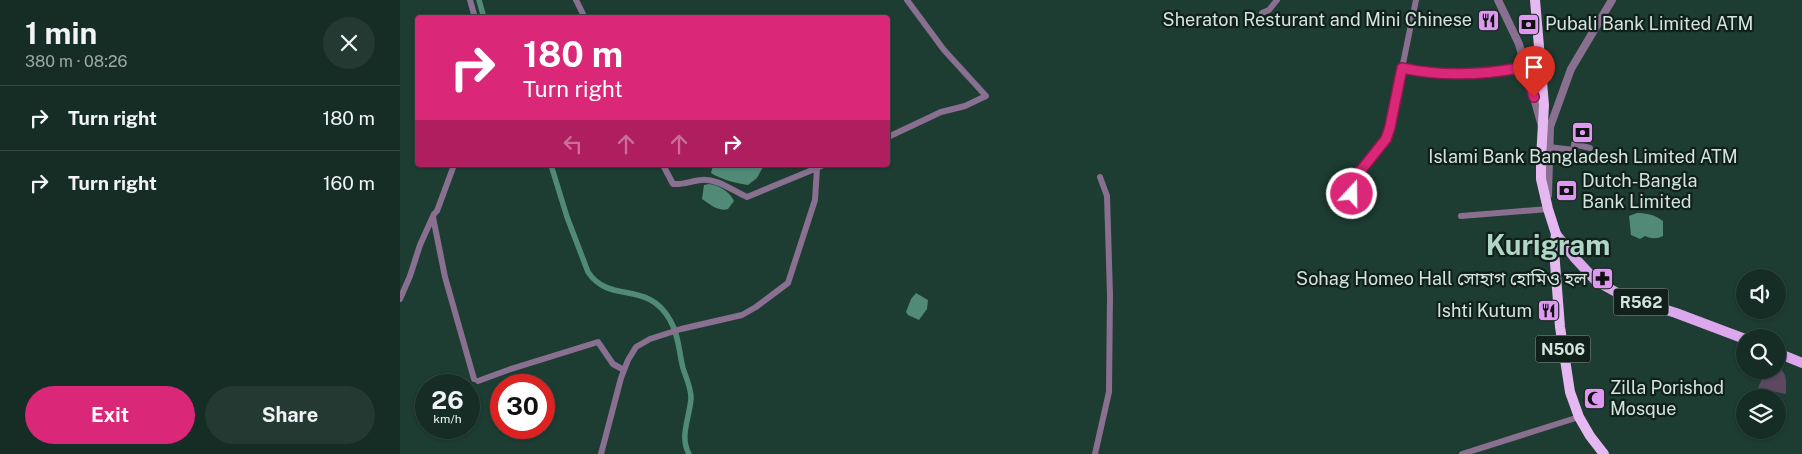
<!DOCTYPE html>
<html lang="en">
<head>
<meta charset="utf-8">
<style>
	body { margin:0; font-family:"Public Sans","Noto Sans Bengali",sans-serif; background:#233932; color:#f1f3f6; height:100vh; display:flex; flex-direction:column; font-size:19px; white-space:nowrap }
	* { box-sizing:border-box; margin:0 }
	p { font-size:16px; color:#9ea8a7 }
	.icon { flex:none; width:28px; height:28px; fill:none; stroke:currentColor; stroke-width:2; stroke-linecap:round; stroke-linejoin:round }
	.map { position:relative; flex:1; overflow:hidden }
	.drawer { display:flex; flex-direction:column; background:#162d26; width:400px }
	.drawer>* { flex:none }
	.guide { position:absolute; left:15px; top:15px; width:475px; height:152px; border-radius:5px; box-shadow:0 1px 4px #0004,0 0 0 1px #354943; background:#db2777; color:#fff; overflow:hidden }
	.tools { position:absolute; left:1336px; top:269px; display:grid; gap:10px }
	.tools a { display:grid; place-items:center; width:50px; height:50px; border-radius:50%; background:#162d26; box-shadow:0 1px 4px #0004,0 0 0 1px #354943; font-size:25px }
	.speed { position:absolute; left:15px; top:374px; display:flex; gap:10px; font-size:25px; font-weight:700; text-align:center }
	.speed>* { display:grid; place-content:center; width:65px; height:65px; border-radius:50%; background:#162d26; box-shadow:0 1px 4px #0004,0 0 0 1px #354943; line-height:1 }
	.speed small { font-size:12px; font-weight:400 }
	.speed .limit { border:8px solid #d22; background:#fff; color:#111 }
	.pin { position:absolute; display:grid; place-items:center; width:42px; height:42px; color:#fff; margin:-51px -21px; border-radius:50% 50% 50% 0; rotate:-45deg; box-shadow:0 0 5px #0007 }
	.pin .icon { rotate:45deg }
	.me { position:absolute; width:55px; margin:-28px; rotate:21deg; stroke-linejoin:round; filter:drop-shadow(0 0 4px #0008) }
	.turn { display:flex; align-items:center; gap:18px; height:105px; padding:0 25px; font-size:22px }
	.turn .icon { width:65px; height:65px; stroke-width:2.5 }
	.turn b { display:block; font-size:35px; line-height:42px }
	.lanes { display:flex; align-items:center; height:48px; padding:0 25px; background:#0003; justify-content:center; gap:25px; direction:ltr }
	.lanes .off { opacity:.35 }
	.round { display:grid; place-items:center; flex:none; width:52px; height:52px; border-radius:26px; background:#233932 }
	.head { display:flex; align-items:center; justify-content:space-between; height:85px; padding:0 25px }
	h1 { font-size:30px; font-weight:700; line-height:38px }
	.action { display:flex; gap:10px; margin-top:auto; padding:10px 25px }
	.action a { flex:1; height:58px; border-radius:30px; background:#db2777; color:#fff; font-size:20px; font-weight:700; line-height:58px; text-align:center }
	.action a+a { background:#233932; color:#f1f3f6 }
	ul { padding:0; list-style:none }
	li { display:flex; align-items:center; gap:15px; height:65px; padding:0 25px; border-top:1px solid #354943 }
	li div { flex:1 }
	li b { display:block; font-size:19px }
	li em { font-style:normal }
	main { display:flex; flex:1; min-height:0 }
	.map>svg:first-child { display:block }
	.green { fill:#5d4862 }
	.water { fill:#518a76 }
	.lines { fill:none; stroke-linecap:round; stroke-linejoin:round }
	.canal { stroke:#518a76; stroke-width:5.5 }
	.minor { stroke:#896f90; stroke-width:6 }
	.tertiary { stroke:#896f90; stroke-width:8 }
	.primary { stroke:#dca8eb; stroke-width:10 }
	.trunk { stroke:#e6b8f2; stroke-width:10 }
	.route-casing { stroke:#8e194d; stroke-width:12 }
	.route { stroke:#db2777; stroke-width:9 }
	.labels { text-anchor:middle; stroke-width:4.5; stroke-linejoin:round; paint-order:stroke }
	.shield { fill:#12201b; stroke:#98a9a3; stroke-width:1 }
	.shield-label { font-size:16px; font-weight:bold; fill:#d2e4dd }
	.poi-label { font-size:18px; fill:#d2e4dd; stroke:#12201b; text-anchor:end }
	.town-label { font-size:28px; font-weight:bold; fill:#b1d5c7; stroke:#12201b }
</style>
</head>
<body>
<main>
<section class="drawer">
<div class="head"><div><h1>1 min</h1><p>380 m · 08:26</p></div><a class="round"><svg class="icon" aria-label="close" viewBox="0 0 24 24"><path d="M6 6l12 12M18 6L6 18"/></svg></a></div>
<ul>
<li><svg class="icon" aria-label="right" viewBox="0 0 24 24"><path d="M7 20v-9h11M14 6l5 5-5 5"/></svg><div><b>Turn right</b></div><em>180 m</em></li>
<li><svg class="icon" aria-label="right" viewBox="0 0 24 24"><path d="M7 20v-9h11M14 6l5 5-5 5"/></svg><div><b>Turn right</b></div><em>160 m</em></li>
</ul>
<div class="action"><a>Exit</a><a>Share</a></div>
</section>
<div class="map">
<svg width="1402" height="454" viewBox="0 0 1402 454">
	<rect width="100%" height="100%" fill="#1d3c32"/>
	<path class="green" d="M1378,367C1388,374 1386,382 1386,394L1371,391L1367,397L1365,390L1358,388L1366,370H1378Z"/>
	<path class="water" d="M313,165H364L357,178L348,185C336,183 322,180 311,173Z
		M309,184C319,185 330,192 334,201L328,209C318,212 310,204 302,199L304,185Z
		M1237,213C1247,213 1255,215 1263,221V236C1257,239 1252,239 1245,236L1240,239L1231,235L1229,216Z
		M516,293L528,300L527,309L519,320L508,315L506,312L511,299Z"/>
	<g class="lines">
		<path class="canal" d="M79,0L84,18
			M151,165L167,217L188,272C210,305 247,279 270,320C279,335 279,353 283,368C286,378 291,387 291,398C290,417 279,436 289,454"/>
		<path class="minor" d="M70,0L75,18
			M176,0L185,18
			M862,13L869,10L877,0
			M1002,68C1043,77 1084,75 1125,67
			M488,137L541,112L565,106L586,96L544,50L507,0
			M1149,147L1174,150V144L1190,148
			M263,165L273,184C283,185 291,181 301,180C317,178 333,191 347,197L417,168
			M953,194C957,167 981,153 990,127L1016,0
			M1061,216L1148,209
			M33,217L45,277L74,379
			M0,299L10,276L20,245L34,214L37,211L54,165
			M78,381L108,370L198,342L213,364L224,370
			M201,454L221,378L228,360L236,347L250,339L281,329L342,315L356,307L388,283L415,200L417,168L423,165
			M695,454L709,392L710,295L707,196L700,177
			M1062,454L1179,417"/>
		<path class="tertiary" d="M1098,0L1119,44L1141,123
			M1148,195L1150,127L1171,69L1212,0"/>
		<path class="primary" d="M1156,234L1174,257L1196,281L1223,296L1276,313L1345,339
			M1378,353L1402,363"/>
		<path class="trunk" d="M1135,0L1144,105L1141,159V179L1148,209L1156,234L1154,250L1160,327L1170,392L1179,417L1190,436L1204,454"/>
	</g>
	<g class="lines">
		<defs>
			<path id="route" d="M952,194L958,174L986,139L990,127L1002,68C1043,77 1084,75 1125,67L1134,97"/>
		</defs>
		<use href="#route" class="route-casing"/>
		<use href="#route" class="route"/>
	</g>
	<defs>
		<symbol id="restaurant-square" viewBox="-11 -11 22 22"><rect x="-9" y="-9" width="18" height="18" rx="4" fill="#df98f2" stroke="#12201b"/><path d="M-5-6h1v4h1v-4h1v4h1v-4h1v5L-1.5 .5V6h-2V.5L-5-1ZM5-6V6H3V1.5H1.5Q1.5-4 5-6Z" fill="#111"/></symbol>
		<symbol id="bank-square" viewBox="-11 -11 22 22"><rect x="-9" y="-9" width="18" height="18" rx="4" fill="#df98f2" stroke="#12201b"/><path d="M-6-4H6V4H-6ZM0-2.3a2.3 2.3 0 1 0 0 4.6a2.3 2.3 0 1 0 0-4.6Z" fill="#111"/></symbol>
		<symbol id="pharmacy-square" viewBox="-11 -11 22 22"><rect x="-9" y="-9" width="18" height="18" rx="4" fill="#df98f2" stroke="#12201b"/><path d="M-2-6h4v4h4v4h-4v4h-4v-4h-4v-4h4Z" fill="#111"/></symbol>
		<symbol id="mosque-square" viewBox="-11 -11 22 22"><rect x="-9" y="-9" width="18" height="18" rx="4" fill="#df98f2" stroke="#12201b"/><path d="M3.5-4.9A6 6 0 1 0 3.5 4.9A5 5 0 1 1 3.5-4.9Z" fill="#111"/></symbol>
	</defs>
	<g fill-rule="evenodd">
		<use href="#restaurant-square" x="1076" y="8" width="25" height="25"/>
		<use href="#bank-square" x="1116" y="12" width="25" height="25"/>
		<use href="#bank-square" x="1170" y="120" width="25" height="25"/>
		<use href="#bank-square" x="1154" y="178" width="25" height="25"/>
		<use href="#pharmacy-square" x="1190" y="266" width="25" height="25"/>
		<use href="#restaurant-square" x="1136" y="298" width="25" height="25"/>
		<use href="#mosque-square" x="1182" y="386" width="25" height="25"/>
	</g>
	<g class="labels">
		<g class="shield">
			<rect x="1213.5" y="288.5" width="55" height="27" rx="4"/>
			<rect x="1135.5" y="335.5" width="55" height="27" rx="4"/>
		</g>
		<g class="shield-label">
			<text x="1241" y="308">R562</text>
			<text x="1163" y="355">N506</text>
		</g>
		<g class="poi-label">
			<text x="1072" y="26">Sheraton Resturant and Mini Chinese</text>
			<text x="1145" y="30" text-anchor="start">Pubali Bank Limited ATM</text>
			<text x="1183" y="163" text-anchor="middle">Islami Bank Bangladesh Limited ATM</text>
			<text x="1182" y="187" text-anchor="start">Dutch-Bangla<tspan x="1182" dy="21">Bank Limited</tspan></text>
			<text x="1187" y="285">Sohag Homeo Hall সোহাগ হোমিও হল</text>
			<text x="1132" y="317">Ishti Kutum</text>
			<text x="1210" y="394" text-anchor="start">Zilla Porishod<tspan x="1210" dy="21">Mosque</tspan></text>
		</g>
		<g class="town-label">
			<text x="1148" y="255">Kurigram</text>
		</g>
	</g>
</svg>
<div class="tools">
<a><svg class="icon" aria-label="sound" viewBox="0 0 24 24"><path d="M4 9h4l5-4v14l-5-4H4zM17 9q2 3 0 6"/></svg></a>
<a><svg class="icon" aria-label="search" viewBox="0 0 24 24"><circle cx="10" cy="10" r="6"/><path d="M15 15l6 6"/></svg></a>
<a><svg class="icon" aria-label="layers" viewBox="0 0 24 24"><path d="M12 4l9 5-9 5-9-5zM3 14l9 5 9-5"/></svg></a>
</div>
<div class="speed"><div>26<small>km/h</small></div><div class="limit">30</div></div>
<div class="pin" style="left:1134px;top:97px;background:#d93025"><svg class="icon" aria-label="arrive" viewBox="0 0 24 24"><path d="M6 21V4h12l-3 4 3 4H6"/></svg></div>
<svg class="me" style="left:952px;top:194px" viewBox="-20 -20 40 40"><circle r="17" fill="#db2777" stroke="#fff" stroke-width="3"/><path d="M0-11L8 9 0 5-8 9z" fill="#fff"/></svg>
<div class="guide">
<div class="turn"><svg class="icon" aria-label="right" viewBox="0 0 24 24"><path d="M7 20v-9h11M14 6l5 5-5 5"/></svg><div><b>180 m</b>Turn right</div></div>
<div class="lanes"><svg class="icon off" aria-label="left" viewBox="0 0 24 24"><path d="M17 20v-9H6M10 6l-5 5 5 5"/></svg><svg class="icon off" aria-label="ahead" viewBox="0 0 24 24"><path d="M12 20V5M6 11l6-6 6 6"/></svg><svg class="icon off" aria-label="ahead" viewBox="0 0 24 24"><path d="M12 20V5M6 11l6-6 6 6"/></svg><svg class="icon" aria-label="right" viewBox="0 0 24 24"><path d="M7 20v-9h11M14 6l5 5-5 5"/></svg></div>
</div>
</div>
</main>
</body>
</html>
